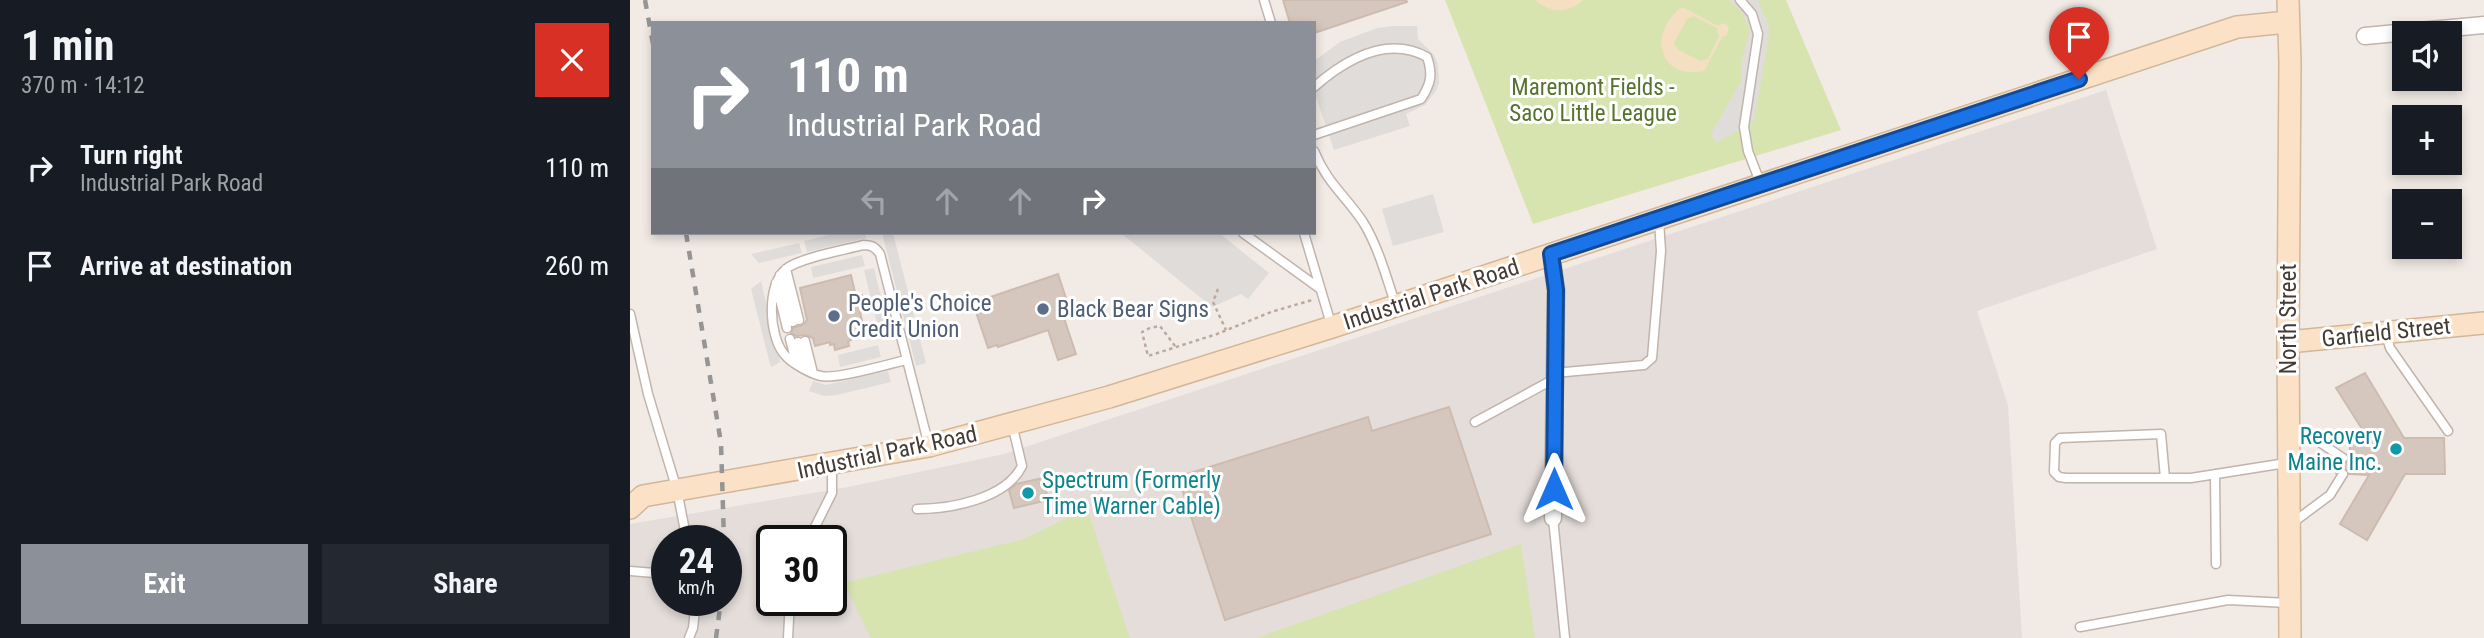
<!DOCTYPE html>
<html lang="en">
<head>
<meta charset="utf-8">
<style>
	body { margin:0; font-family:"Roboto Condensed",sans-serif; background:#242831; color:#f1f3f6; height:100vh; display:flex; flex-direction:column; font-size:26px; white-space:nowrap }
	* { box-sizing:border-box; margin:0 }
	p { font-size:23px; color:#9ea1a6 }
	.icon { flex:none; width:38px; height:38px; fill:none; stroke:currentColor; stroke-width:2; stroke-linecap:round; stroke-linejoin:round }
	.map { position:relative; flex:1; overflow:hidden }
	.details { display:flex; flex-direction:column; background:#171b24; width:630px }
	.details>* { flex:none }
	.banner { position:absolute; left:21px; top:21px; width:665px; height:214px; border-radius:0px; box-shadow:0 4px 10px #0003; background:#8c9099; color:#fff; overflow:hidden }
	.tools { position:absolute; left:1762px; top:21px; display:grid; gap:14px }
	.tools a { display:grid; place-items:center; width:70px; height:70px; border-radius:0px; background:#171b24; box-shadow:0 4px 10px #0003; font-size:35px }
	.speed { position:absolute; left:21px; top:525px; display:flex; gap:14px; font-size:35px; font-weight:700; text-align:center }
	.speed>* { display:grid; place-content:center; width:91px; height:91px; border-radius:50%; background:#171b24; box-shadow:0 4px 10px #0003; line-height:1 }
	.speed small { font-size:18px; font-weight:400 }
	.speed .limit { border:4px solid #111; border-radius:10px; background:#fff; color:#111 }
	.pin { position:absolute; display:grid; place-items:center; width:60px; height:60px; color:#fff; margin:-72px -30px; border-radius:50% 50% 50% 0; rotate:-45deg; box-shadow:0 0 7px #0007 }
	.pin .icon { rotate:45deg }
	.me { position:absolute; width:77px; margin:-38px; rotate:0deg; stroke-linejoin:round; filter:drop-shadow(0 0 5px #0008) }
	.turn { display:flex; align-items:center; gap:24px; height:147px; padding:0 21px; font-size:32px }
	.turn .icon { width:91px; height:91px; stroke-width:2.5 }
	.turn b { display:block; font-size:49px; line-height:60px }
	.lanes { display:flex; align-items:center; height:66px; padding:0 21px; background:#0003; justify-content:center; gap:35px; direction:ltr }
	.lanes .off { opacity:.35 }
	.round { display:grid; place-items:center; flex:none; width:74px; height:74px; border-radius:0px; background:#242831 }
	.summary { display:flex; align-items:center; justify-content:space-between; height:119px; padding:0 21px }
	h1 { font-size:42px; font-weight:700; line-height:52px }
	.button { display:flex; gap:14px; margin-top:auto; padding:14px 21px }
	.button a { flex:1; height:80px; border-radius:0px; background:#8c9099; color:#fff; font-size:28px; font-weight:700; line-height:80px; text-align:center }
	.button a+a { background:#242831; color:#f1f3f6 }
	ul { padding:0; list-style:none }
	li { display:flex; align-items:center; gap:21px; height:98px; padding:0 21px }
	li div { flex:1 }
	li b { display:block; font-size:26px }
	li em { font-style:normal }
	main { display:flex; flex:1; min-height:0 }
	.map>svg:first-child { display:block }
	.industrial { fill:#e4ddda; fill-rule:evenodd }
	.green { fill:#d8e4b0 }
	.sand { fill:#f5dfc3; fill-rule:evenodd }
	.parking { fill:#e0dcda }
	.building { fill:#d6c7be; stroke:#cdbbaf; stroke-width:2 }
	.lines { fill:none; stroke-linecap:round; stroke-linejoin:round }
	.lane-casing { stroke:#c0b4ac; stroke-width:11 }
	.street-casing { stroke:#c0b4ac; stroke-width:19 }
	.secondary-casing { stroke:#d2b69a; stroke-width:24 }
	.path { stroke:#bda99b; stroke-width:2.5; stroke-dasharray:3.5 3.5; stroke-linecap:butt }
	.lane { stroke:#fff; stroke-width:8 }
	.street { stroke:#fff; stroke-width:16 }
	.secondary { stroke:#fbe2c6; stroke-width:21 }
	.rail { stroke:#959595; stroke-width:4.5; stroke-dasharray:9 9; stroke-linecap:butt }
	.route-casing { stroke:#114b97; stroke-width:18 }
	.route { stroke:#1a73e8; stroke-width:12 }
	.service-dot { fill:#5c6f8a; stroke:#fff; stroke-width:2.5 }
	.culture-dot { fill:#0f9aa8; stroke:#fff; stroke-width:2.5 }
	.labels { text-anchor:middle; stroke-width:6; stroke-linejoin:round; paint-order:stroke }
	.park-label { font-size:23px; fill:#56722c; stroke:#fff }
	.street-label { font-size:23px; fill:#443b35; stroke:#fff }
	.service-label { font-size:23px; fill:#4e5e75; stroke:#fff; text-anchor:start }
	.culture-label { font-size:23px; fill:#0d838f; stroke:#fff; text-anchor:end }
</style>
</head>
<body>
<main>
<section class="details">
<div class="summary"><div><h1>1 min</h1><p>370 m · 14:12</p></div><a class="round" style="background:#d93025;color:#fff"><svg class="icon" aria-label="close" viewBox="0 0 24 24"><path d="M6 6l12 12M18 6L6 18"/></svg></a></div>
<ul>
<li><svg class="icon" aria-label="right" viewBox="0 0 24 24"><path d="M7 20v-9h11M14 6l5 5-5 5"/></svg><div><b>Turn right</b><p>Industrial Park Road</p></div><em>110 m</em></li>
<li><svg class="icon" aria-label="arrive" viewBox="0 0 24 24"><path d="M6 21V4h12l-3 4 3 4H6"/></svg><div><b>Arrive at destination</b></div><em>260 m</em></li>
</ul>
<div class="button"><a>Exit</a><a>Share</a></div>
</section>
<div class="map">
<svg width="1854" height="638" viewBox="0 0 1854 638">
	<rect width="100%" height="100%" fill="#f2ebe5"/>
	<path class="industrial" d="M1476,90L1527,249L1347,311L1378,405L1392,638H0V524L218,487L374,454ZM37,541H96V600H37ZM142,541H201V600H142Z"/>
	<path class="green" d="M815,0H1156L1211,130L903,224Z
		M457,508L500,638H241L214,583L394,539Z
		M891,544L905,638H627Z"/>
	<path class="sand" d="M905,0H953C937,14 921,13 905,0Z
		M1052,7L1088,26L1093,23L1099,26L1097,35L1092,37L1074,71C1030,80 1016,34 1052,7ZM1064,16L1087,28L1089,36L1078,59L1070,61L1047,49L1044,43L1057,19Z"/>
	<path class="parking" d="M1099,0H1128L1139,27V35L1124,121L1086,143L1081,134L1111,81V63L1120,30L1113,13Z
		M764,26H787L788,39L804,55L808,64L809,83L806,91L795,105L776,114L780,126L704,150L684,91V61L710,42L747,28Z
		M803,194L814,232L763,246L752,209Z
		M207,233H234L236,238L177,252L174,241Z
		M252,233H263L296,363L286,366Z
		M491,233H589L639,273L618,299L611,294L582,307Z
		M169,243L172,253L129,263L121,254Z
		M232,255L235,266L183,278L181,267Z
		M244,268L261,338L251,340L234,270Z
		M131,281L150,362L142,367L140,364L121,289Z
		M248,345L251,357L210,367L208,355Z
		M258,371L261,382L207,395L194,396L179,391L183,381L196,385Z"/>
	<path class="building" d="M653,0H776L777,2L684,33V23H660Z
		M428,274L437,301L443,299L448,313L434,318L446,354L428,360L418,330L368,347L367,345L358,348L343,303Z
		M221,275L226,297L232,295L236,311L230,312L235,334L220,337L221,340L218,341L219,346L205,350L204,344L200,345V342L185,346L183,338L176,335L166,336L161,333L163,328L173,325L177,320L170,288Z
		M1735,373L1774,438H1814L1815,474H1775L1737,540L1710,524L1739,475L1719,474L1714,468L1706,473V461L1713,465L1719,461L1721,437L1739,440L1706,388Z
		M819,407L861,534L595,620L548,477L738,417L742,431Z
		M413,478L418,500L384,508L379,490L386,484Z"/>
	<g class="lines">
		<defs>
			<path id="lane" d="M634,0L641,23
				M1110,0L1122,14L1128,34L1114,127L1118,151L1130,182
				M684,87C715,60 757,35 797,57C803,74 801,84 791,99L684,135
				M684,151C697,183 715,195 733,222C748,246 756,276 765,303
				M613,233L689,288
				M674,233L701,324
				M156,269L169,320
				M150,275L163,322
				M146,283L157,328
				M0,314L18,394L47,490L57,541
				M1756,334L1760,348L1818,431
				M160,339L166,363
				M175,341L183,373
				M168,342L174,368
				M276,360C259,364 205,380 191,376C181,374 161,363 154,354C139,336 136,285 156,269C169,258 215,250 233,245C242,245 245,247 250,254L299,446
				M924,373L1014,365L1022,358L1031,251L1029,221
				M845,422L924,379
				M1659,436L1682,437L1713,458
				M1585,474L1586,564
				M1535,478L1531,434L1430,438L1425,443L1424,472L1429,477L1436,478H1561L1656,463
				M287,509C320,509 376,499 392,466L382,424
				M923,518L935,638
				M1661,524L1700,495L1713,474
				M178,541L202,493V464
				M0,571L37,574
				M1450,627L1598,600L1659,603
				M59,638L63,628L66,600
				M158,638L160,600"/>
			<path id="street" d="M1735,36L1854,25
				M921,254L926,290L923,518"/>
			<path id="secondary" d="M1658,0L1660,62L1658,342L1660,638
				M1658,342L1854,323
				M0,508L13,496L299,446L479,397L702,327L1607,27L1658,22"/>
		</defs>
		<use href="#lane" class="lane-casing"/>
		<use href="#street" class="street-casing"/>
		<use href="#secondary" class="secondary-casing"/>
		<path class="path" d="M588,289L583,302L596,330
			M545,346L530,326L520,328L512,332L518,356L587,334L641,312L682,300"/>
		<use href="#lane" class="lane"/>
		<use href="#street" class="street"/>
		<use href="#secondary" class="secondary"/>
		<path class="rail" d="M15,0L23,44
			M56,233L91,443L94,541
			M86,638L91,600"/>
	</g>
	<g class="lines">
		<defs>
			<path id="route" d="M924,489L926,290L921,254L1449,79"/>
		</defs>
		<use href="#route" class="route-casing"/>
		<use href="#route" class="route"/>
	</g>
	<g class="service-dot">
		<circle cx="413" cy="309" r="7"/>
		<circle cx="204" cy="316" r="7"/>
	</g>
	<g class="culture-dot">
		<circle cx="1766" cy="449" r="7"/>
		<circle cx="398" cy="493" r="7"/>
	</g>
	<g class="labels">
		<g class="park-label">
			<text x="963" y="95">Maremont Fields -<tspan x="963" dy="26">Saco Little League</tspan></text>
		</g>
		<g class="street-label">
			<text transform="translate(801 294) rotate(-18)" y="8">Industrial Park Road</text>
			<text transform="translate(1658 319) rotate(-90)" y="8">North Street</text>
			<text transform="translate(1756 332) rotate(-6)" y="8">Garfield Street</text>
			<text transform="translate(257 452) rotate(-12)" y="8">Industrial Park Road</text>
		</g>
		<g class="service-label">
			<text x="218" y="311">People's Choice<tspan x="218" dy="26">Credit Union</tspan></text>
			<text x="427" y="317">Black Bear Signs</text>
		</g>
		<g class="culture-label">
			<text x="1752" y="444">Recovery<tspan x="1752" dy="26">Maine Inc.</tspan></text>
			<text x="412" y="488" text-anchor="start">Spectrum (Formerly<tspan x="412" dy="26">Time Warner Cable)</tspan></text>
		</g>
	</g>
</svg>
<div class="tools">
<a><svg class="icon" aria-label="sound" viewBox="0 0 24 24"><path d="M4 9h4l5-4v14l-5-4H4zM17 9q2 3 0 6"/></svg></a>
<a>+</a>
<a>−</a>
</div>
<div class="speed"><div>24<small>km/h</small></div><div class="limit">30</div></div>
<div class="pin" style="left:1449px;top:79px;background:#d93025"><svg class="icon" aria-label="arrive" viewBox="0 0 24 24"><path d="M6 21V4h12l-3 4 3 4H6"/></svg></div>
<svg class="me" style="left:924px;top:489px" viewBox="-20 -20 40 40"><path d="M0-17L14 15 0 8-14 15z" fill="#1a73e8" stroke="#fff" stroke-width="4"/></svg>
<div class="banner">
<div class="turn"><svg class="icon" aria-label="right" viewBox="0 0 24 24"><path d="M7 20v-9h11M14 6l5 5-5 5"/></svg><div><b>110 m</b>Industrial Park Road</div></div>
<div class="lanes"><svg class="icon off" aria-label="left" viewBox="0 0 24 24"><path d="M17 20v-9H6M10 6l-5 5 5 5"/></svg><svg class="icon off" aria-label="ahead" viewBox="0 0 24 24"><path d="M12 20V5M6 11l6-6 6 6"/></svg><svg class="icon off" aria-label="ahead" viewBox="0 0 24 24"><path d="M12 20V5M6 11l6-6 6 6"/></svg><svg class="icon" aria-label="right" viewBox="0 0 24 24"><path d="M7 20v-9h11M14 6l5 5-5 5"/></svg></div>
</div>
</div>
</main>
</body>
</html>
